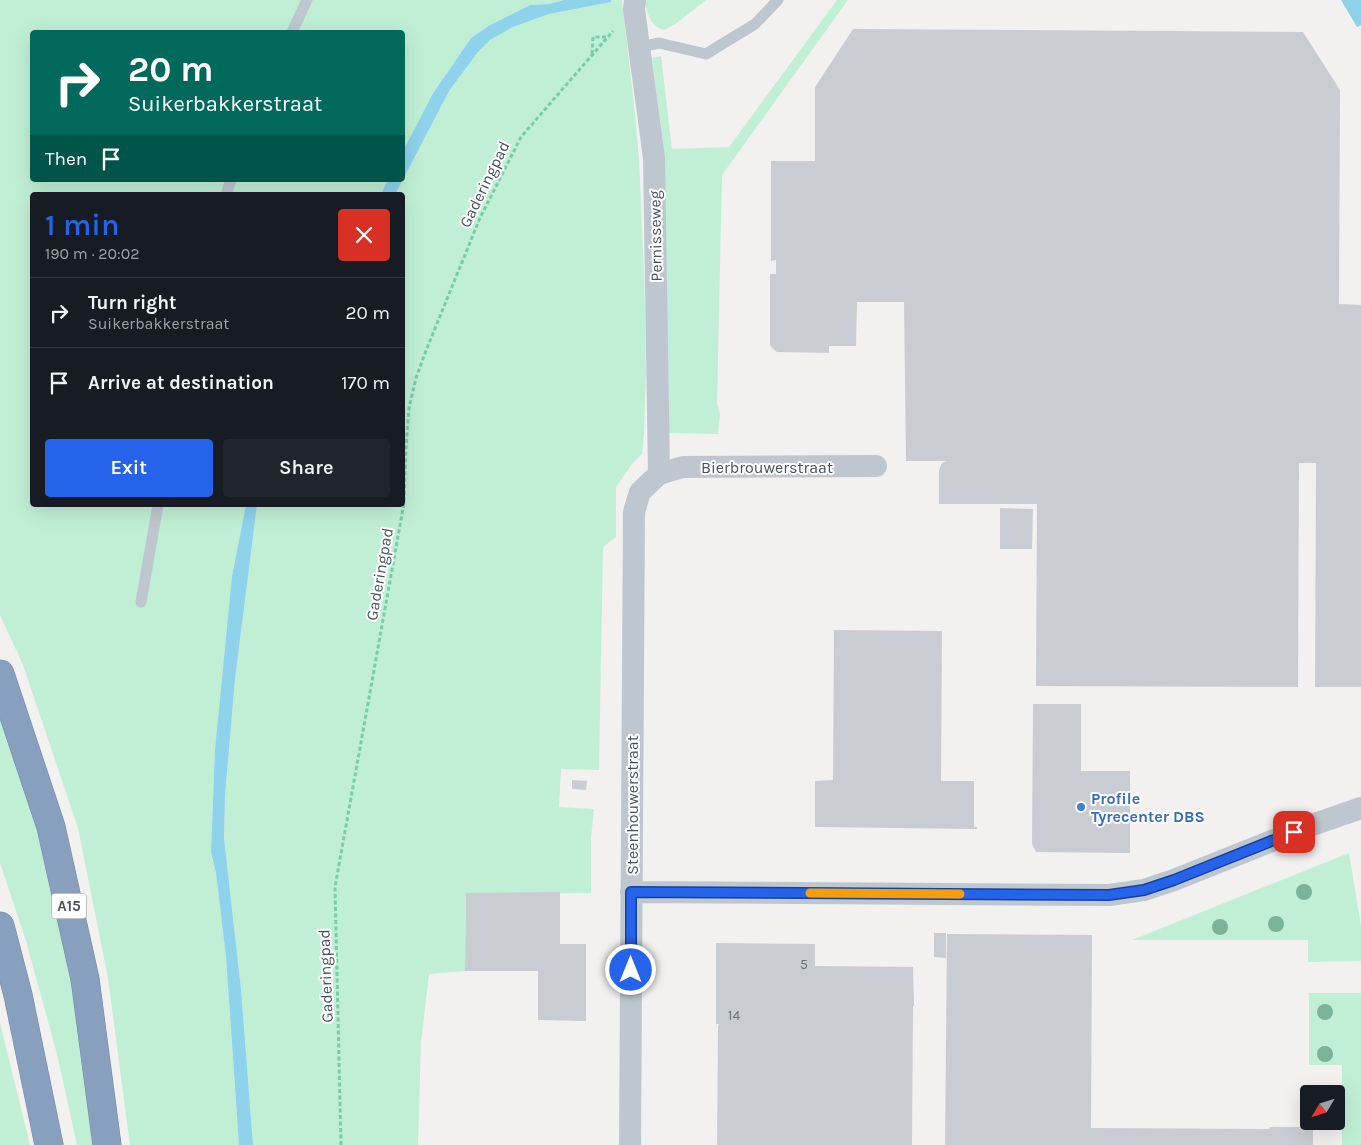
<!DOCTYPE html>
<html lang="en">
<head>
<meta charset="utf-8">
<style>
	body { margin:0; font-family:Karla,sans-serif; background:#20242c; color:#f1f3f6; height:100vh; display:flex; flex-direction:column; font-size:19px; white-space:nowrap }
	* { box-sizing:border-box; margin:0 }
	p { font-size:16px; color:#9ea1a6 }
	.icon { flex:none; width:28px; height:28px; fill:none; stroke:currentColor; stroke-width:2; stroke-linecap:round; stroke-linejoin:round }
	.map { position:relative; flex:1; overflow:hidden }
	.side { position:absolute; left:30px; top:192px; width:375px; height:315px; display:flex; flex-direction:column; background:#171b24; border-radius:5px; box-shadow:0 5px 20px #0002 }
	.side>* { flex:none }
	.banner { position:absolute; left:30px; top:30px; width:375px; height:152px; border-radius:5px; box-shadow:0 5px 20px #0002; background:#00695c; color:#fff; overflow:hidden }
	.needle { width:32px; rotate:232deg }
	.controls { position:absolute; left:1300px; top:1085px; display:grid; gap:10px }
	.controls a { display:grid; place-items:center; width:45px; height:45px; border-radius:5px; background:#171b24; box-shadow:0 5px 20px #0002; font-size:25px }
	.pin { position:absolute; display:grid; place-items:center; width:42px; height:42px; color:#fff; margin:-21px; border-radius:10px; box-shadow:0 2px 8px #0006 }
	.me { position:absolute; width:55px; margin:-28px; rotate:0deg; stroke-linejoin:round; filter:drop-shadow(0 0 4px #0008) }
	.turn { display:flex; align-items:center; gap:18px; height:105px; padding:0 15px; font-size:22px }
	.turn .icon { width:65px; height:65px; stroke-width:2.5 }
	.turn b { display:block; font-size:35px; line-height:42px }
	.then { display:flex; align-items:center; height:48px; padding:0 15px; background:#0003; gap:10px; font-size:19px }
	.round { display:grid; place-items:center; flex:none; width:52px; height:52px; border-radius:5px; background:#20242c }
	.summary { display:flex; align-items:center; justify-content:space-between; height:85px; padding:0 15px }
	h1 { font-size:30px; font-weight:600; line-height:38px; color:#2563eb }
	.primary-button { display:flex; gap:10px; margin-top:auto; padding:10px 15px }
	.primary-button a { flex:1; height:58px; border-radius:5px; background:#2563eb; color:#fff; font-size:20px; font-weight:600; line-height:58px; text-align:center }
	.primary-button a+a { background:#20242c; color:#f1f3f6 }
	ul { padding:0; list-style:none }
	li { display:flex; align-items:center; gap:15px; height:70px; padding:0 15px; border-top:1px solid #363941 }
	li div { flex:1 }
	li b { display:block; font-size:19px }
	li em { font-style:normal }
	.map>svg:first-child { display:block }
	.green { fill:#c0efd5 }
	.water { fill:#8ed2ec }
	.building { fill:#caccd3 }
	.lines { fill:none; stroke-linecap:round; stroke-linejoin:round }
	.highway-casing { stroke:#748aaa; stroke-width:29 }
	.path { stroke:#78cda9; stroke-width:3; stroke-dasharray:4 2.5; stroke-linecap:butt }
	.lane { stroke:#bec7cf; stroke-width:11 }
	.street { stroke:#bec7cf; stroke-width:22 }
	.highway { stroke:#899fbe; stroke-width:28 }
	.tree { fill:#7bb29a }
	.route-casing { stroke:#184099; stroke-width:12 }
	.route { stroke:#2563eb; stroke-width:9 }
	.slow { stroke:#f59e0b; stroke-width:9 }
	.shop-dot { fill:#3f7fe0; stroke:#fff; stroke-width:2 }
	.labels { text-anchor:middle; stroke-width:4; stroke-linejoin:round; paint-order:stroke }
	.number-label { font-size:14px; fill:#68707b }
	.shield { fill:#fff; stroke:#7f868e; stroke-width:1 }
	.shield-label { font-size:15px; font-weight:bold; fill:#48525e }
	.street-label { font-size:16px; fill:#48525e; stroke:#fff }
	.shop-label { font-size:16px; font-weight:bold; fill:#366cbe; stroke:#fff; text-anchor:start }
</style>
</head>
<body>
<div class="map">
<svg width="1361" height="1145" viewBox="0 0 1361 1145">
	<rect width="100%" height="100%" fill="#f3f0f0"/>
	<path class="green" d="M0,0H564L549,4L530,5L490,25L471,38L432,95L403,151L402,32H32V180H388L380,195H32V505H246L232,576L215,749L211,852L216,873L226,957L239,1145H130L108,978L78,828L23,665L0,615Z
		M611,0H622L634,105L639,158L645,300L646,370L644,434L642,454L632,464L616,487V537L603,547L599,770L561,769L559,807L594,809L591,838V893L466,894L465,971L429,974L421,1043L418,1145H253L241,989L224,838L225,796L235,679L257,505H402V195H395L449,91L478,52L490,40L513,27L549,14L611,2Z
		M644,0H706L678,22L665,30C648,26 649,14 644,0Z
		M837,0H848L722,175L717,404L720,414L718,434L666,433L664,150L652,58L661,56L672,149L729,147Z
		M0,701L39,815L65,932L96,1145H77L57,1054L26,941L0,863Z
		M1349,853L1361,926V961L1308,962V940H1132Z
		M1309,993H1361V1145H1342V1065H1309Z
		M0,1023L30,1145H0Z"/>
	<path class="water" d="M564,0H611V2L549,14L513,27L490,40L478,52L449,91L395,195H380L388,180H402L403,151L432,95L471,38L490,25L530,5L549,4Z
		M1341,0H1361V25L1357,27Z
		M246,505H257L235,679L225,796L224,838L241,989L253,1145H239L226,957L216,873L211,852L215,749L232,576Z"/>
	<path class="building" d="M853,29L1303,32L1340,90L1339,304L1361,305V687H1315L1316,463H1299L1298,687L1036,686L1037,504H939V470L942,463L947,461H906L904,302H857L856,346H829V353L777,352L772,348L770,345V274H776V260L771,261V161H815V87Z
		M1000,508L1033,509L1032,549H1000Z
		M834,630L942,631L941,781H974V827H977V829L815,827V781L833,780Z
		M1033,704H1081V771H1130V853L1036,852L1032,844Z
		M572,780L587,781L586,790L572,789Z
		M560,892V944H586V1021L538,1020V971H465L466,893Z
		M934,933H946V958L934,957Z
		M947,934L1092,935L1091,1128L1269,1129L1270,1127H1313V1145H945Z
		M716,943L815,944V966L913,967L914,1006H913L912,1145H717L718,1027L719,1024H716Z"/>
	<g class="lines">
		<defs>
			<path id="highway" d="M0,674L51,827L85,979L107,1145
				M0,926L18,995L49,1145"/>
		</defs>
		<use href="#highway" class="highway-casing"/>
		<path class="path" d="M592,54L593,37H607
			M341,1145L335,887L404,503L406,446L409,408L416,378L427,348L480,218L521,137L613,31"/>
		<path class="lane" d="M292,32L307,0
			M640,47L659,43L706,54L755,24L778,0
			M226,195L231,180
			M141,602L158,505"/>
		<path class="street" d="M635,0L634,9L654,158L659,474
			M631,892L1109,895L1144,890L1174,880L1312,825L1361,808
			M630,1145L634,512L640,492L659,474L683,467L876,466"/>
		<use href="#highway" class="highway"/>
	</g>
	<g class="tree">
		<circle cx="1304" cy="892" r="8"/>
		<circle cx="1276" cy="924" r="8"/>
		<circle cx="1220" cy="927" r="8"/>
		<circle cx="1325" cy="1012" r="8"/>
		<circle cx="1325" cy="1054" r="8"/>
	</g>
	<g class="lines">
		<defs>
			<path id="route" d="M631,970V892L1109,895L1144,890L1174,880L1294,832"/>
		</defs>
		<use href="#route" class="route-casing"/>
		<use href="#route" class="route"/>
		<path class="slow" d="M810,893L960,894"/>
	</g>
	<circle class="shop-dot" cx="1081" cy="807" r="5"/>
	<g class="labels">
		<g class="number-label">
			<text x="804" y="969">5</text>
			<text x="734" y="1020">14</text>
		</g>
		<rect class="shield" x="51.5" y="893.5" width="35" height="25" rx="4"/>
		<g class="shield-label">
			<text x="69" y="911">A15</text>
		</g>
		<g class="street-label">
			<text transform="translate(484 184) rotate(-64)" y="6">Gaderingpad</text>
			<text transform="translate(655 236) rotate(-91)" y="6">Pernisseweg</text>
			<text x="767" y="473">Bierbrouwerstraat</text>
			<text transform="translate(379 574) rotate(-80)" y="6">Gaderingpad</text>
			<text transform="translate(632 805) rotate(-90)" y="6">Steenhouwerstraat</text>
			<text transform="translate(325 976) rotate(-92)" y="6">Gaderingpad</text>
		</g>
		<g class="shop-label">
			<text x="1091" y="804">Profile<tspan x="1091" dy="18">Tyrecenter DBS</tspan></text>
		</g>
	</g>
</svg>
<div class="controls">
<a><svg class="needle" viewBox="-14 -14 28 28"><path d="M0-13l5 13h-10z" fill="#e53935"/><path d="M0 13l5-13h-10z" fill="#9ea1a6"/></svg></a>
</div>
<div class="pin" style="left:1294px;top:832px;background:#d93025"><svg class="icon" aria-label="arrive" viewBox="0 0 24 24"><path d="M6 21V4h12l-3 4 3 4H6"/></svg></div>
<svg class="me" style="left:631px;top:970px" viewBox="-20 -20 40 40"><circle r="17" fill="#2563eb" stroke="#fff" stroke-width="3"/><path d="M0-11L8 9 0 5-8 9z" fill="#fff"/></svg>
<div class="banner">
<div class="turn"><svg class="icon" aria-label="right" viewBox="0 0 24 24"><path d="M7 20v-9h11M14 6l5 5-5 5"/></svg><div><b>20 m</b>Suikerbakkerstraat</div></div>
<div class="then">Then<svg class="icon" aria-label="arrive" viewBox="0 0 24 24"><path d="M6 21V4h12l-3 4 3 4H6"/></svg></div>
</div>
<section class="side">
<div class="summary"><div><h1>1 min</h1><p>190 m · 20:02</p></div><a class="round" style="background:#d93025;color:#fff"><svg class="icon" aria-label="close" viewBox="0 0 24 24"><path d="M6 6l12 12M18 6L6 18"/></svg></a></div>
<ul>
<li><svg class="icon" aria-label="right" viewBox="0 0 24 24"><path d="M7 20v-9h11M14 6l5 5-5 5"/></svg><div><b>Turn right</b><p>Suikerbakkerstraat</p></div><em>20 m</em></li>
<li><svg class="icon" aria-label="arrive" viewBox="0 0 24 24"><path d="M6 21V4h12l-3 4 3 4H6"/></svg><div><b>Arrive at destination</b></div><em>170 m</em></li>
</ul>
<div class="primary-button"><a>Exit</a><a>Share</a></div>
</section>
</div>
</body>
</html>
